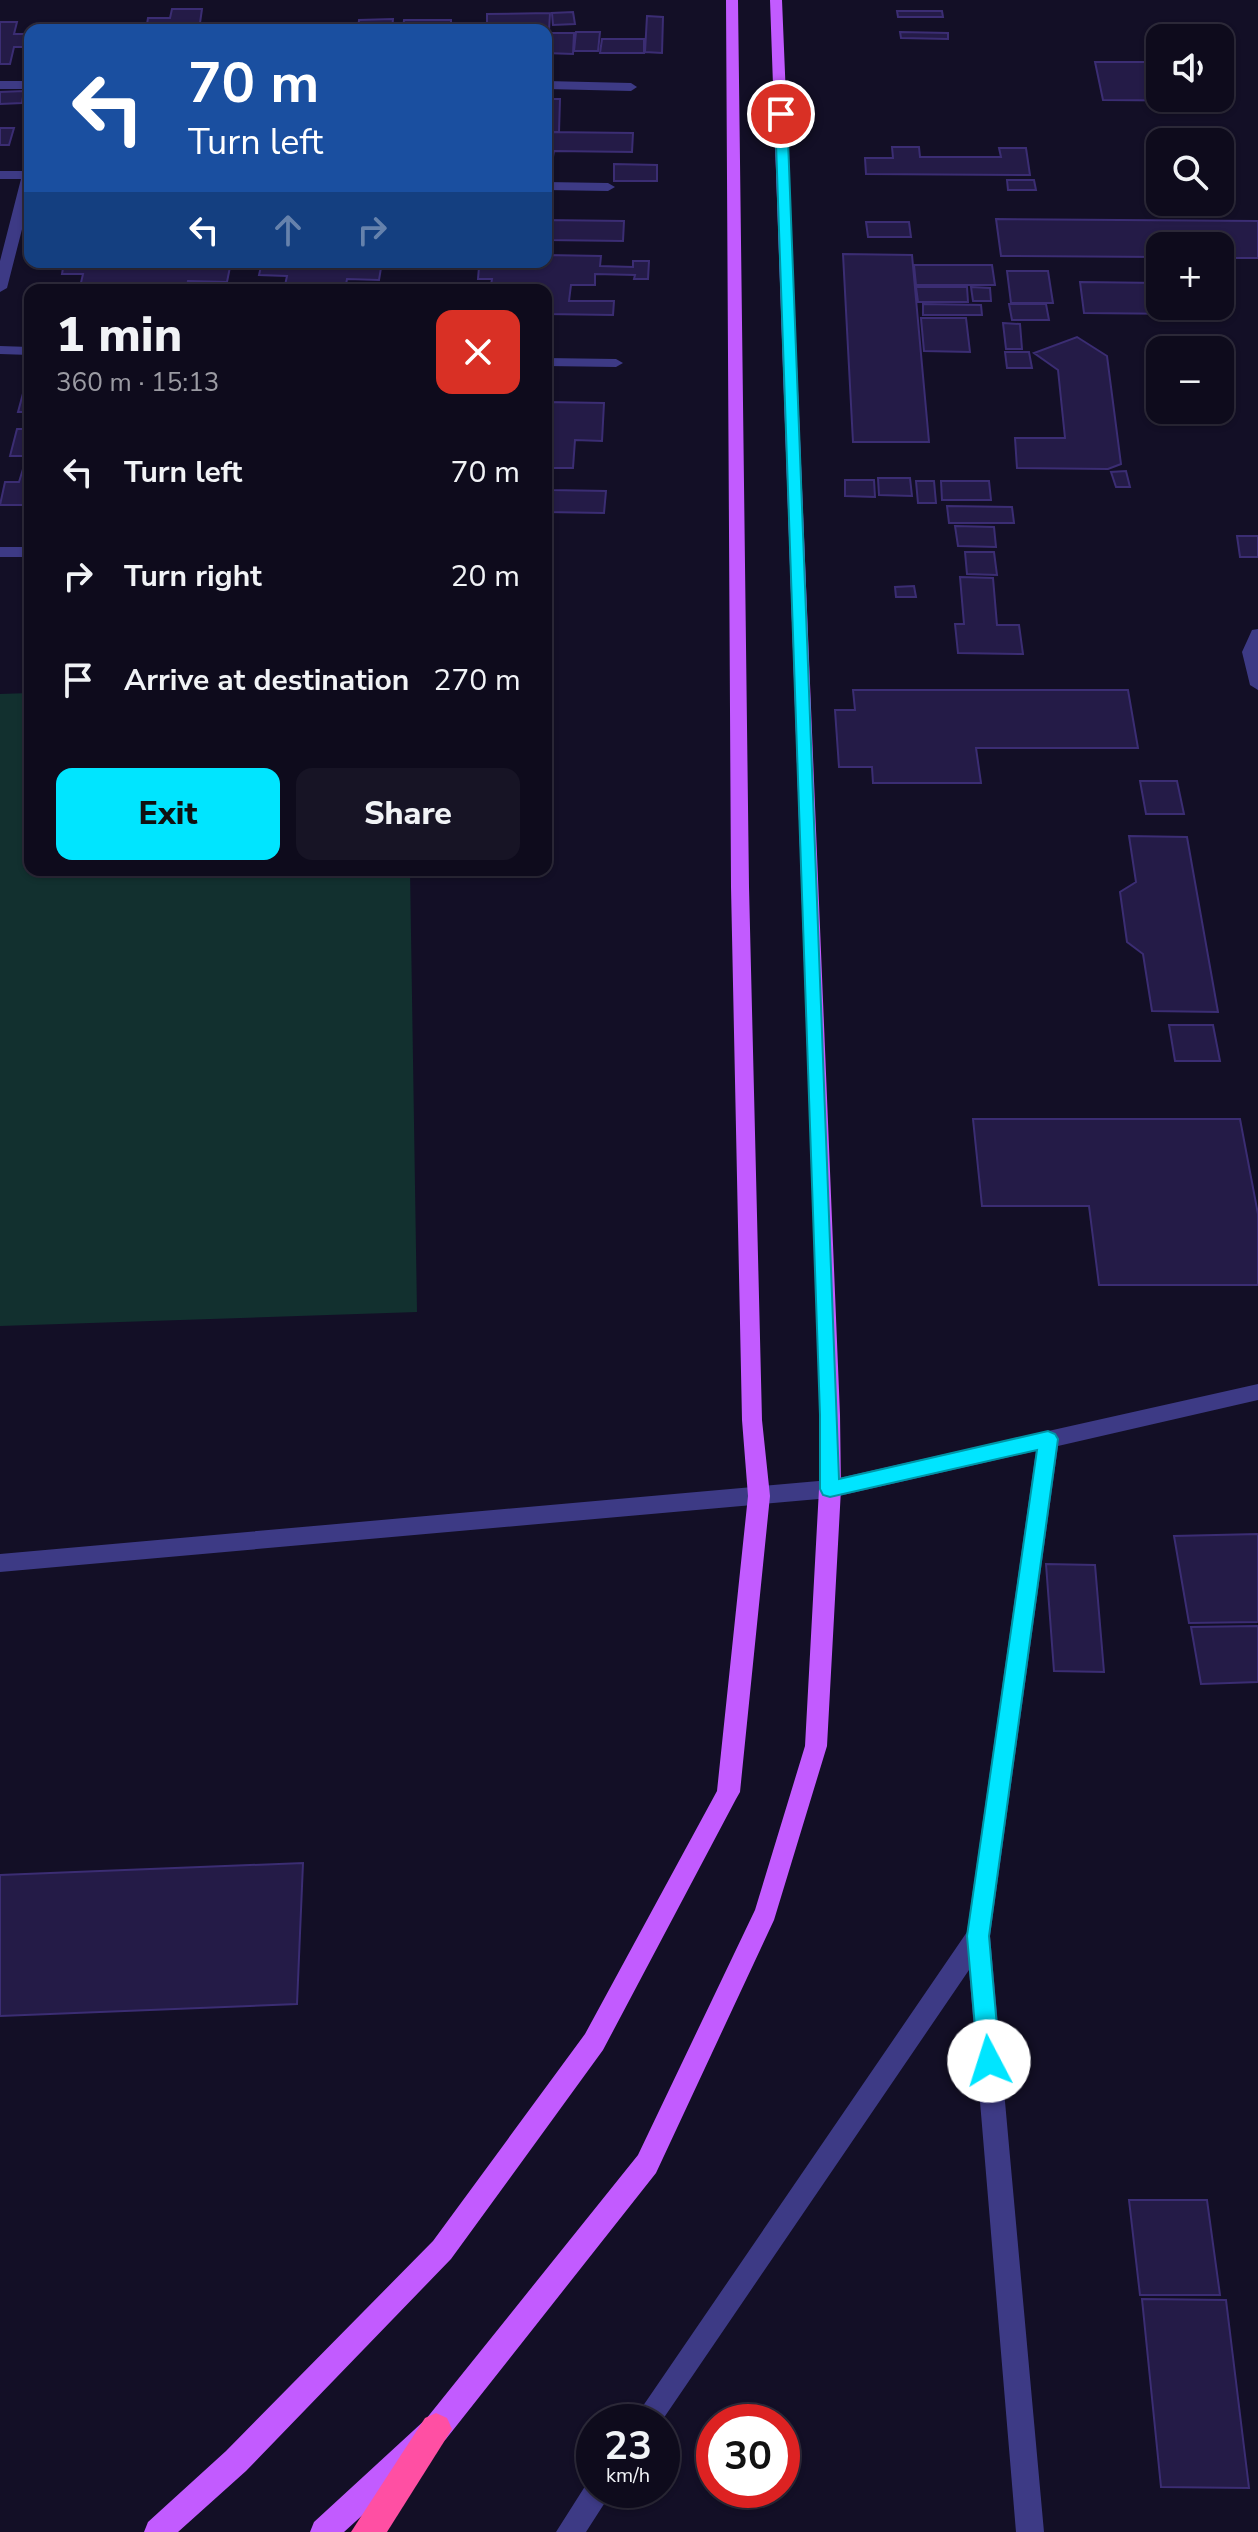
<!DOCTYPE html>
<html lang="en">
<head>
<meta charset="utf-8">
<style>
	body { margin:0; font-family:"Nunito Sans",sans-serif; background:#171425; color:#f1f3f6; height:100vh; display:flex; flex-direction:column; font-size:30px; white-space:nowrap }
	* { box-sizing:border-box; margin:0 }
	p { font-size:26px; color:#9b9ba3 }
	.icon { flex:none; width:44px; height:44px; fill:none; stroke:currentColor; stroke-width:2; stroke-linecap:round; stroke-linejoin:round }
	.map { position:relative; flex:1; overflow:hidden }
	.details { position:absolute; left:24px; top:284px; width:528px; height:592px; display:flex; flex-direction:column; background:#0e0b1c; border-radius:16px; box-shadow:0 2px 6px #0004,0 0 0 2px #2e2b3b }
	.details>* { flex:none }
	.hud { position:absolute; left:24px; top:24px; width:528px; height:244px; border-radius:16px; box-shadow:0 2px 6px #0004,0 0 0 2px #2e2b3b; background:#1a4fa0; color:#fff; overflow:hidden }
	.fabs { position:absolute; left:1146px; top:24px; display:grid; gap:16px }
	.fabs a { display:grid; place-items:center; width:88px; height:88px; border-radius:16px; background:#0e0b1c; box-shadow:0 2px 6px #0004,0 0 0 2px #2e2b3b; font-size:40px }
	.speed { position:absolute; left:576px; top:2404px; display:flex; gap:16px; font-size:40px; font-weight:700; text-align:center }
	.speed>* { display:grid; place-content:center; width:104px; height:104px; border-radius:50%; background:#0e0b1c; box-shadow:0 2px 6px #0004,0 0 0 2px #2e2b3b; line-height:1 }
	.speed small { font-size:20px; font-weight:400 }
	.speed .limit { border:12px solid #d22; background:#fff; color:#111 }
	.pin { position:absolute; display:grid; place-items:center; width:68px; height:68px; color:#fff; margin:-34px; border:4px solid #fff; border-radius:50%; box-shadow:0 2px 8px #0007 }
	.me { position:absolute; width:88px; margin:-44px; rotate:355deg; stroke-linejoin:round; filter:drop-shadow(0 0 6px #0008) }
	.turn { display:flex; align-items:center; gap:28px; height:168px; padding:0 32px; font-size:36px }
	.turn .icon { width:104px; height:104px; stroke-width:2.5 }
	.turn b { display:block; font-size:56px; line-height:68px }
	.lanes { display:flex; align-items:center; height:76px; padding:0 32px; background:#0003; justify-content:center; gap:40px; direction:ltr }
	.lanes .off { opacity:.35 }
	.round { display:grid; place-items:center; flex:none; width:84px; height:84px; border-radius:16px; background:#171425 }
	.head { display:flex; align-items:center; justify-content:space-between; height:136px; padding:0 32px }
	h1 { font-size:48px; font-weight:800; line-height:60px }
	.primary-button { display:flex; gap:16px; margin-top:auto; padding:16px 32px }
	.primary-button a { flex:1; height:92px; border-radius:16px; background:#00e5ff; color:#111; font-size:32px; font-weight:800; line-height:92px; text-align:center }
	.primary-button a+a { background:#171425; color:#f1f3f6 }
	ul { padding:0; list-style:none }
	li { display:flex; align-items:center; gap:24px; height:104px; padding:0 32px }
	li div { flex:1 }
	li b { display:block; font-size:30px }
	li em { font-style:normal }
	.map>svg:first-child { display:block }
	.green { fill:#12302f }
	.building { fill:#241b47; stroke:#3b2d73; stroke-width:2 }
	.lines { fill:none; stroke-linecap:round; stroke-linejoin:round }
	.minor { fill:#3d3a85; fill-rule:evenodd }
	.major { fill:#c25bff; fill-rule:evenodd }
	.highway { fill:#ff4fa3; fill-rule:evenodd }
	.route { fill:#00e5ff; stroke:#0095a6; stroke-width:2 }
</style>
</head>
<body>
<div class="map">
<svg width="1258" height="2532" viewBox="0 0 1258 2532">
	<rect width="100%" height="100%" fill="#130f26"/>
	<path class="green" d="M30,693V870H410L417,1312L0,1326V694Z"/>
	<path class="building" d="M172,9H202L199,30H146L148,18H170Z
		M897,11H942L943,17H898Z
		M573,12L575,24L553,25L552,13Z
		M550,13L549,31L487,30V14Z
		M647,16L663,17L662,53L645,52Z
		M393,19L392,30H358L359,20Z
		M404,20H451V30H403Z
		M0,22H17L14,34H30V47H14L10,64H0Z
		M576,32H600L598,51H574Z
		M900,32L948,33V39L901,38Z
		M546,33H574L573,54L546,53Z
		M602,39H644V53H600Z
		M1095,62H1160V98H1220L1221,62L1231,101L1103,100Z
		M24,91L22,103L0,104V92Z
		M546,99H560L559,132H546Z
		M0,128H14L9,145H0Z
		M546,132L633,133L632,152L554,151L553,157H546Z
		M892,147H919L920,157H1001L999,148H1026L1030,175L866,174L865,158H893Z
		M614,164L657,165V181H614Z
		M1007,180H1034L1036,190H1008Z
		M996,219L1258,221V258H1220V246H1160V257L1001,256Z
		M546,220L624,221L623,241L546,240Z
		M866,222H909L911,237H868Z
		M843,254L912,255L929,442H853Z
		M546,255L601,256L600,266L633,267V261H649L648,279H634L635,275L595,274V285H571L569,301H614L613,315L546,314V290H490L492,279H478L479,267L444,266V262H546Z
		M64,262H259L258,268L230,267L227,282L188,281L186,290H62V287H80L83,274H62Z
		M262,262H382L379,280L347,279L345,290H258H284L287,276L259,275Z
		M914,265H992L995,285H916Z
		M1007,271H1048L1053,303H1011Z
		M1080,282L1160,283V306H1184L1186,314L1084,313Z
		M916,287H967L968,302H918Z
		M971,287L990,288L991,301H973Z
		M923,304L981,305L982,315H923Z
		M1009,304H1046L1049,320H1012Z
		M921,318H966L970,352L924,351Z
		M1003,323L1020,324L1022,349H1006Z
		M1077,337L1107,356L1121,464L1108,469L1017,468L1015,438H1065L1058,370L1034,353Z
		M1005,352H1029L1032,368H1007Z
		M25,386H30V412H18Z
		M546,402L604,403L602,441L575,440L573,468H553L551,490L606,491L604,513L546,512Z
		M17,429H30V505H0L5,482H19L27,456H10Z
		M1126,471L1130,487H1116L1111,472Z
		M878,478H910L912,496L879,495Z
		M845,480H874L875,497L845,496Z
		M916,481H934L936,503H918Z
		M941,481H989L991,500H942Z
		M947,506L1012,507L1014,523H949Z
		M955,526L994,527L996,547L958,546Z
		M1237,536H1258V557H1240Z
		M965,552H994L997,575L967,574Z
		M960,577L993,578L997,625H1019L1023,654L958,653L955,624H964Z
		M914,586L916,597H896L895,587Z
		M853,690H1128L1138,748H976L981,783H873L872,767H839L835,710H855Z
		M1140,781H1177L1184,814H1146Z
		M1129,836L1187,837L1218,1012L1152,1011L1143,954L1127,942L1120,892L1136,882Z
		M1169,1025H1213L1220,1061H1175Z
		M973,1119H1240L1258,1214V1285H1099L1089,1206H982Z
		M1258,1534V1622L1189,1623L1174,1536Z
		M1046,1564L1095,1565L1104,1672L1054,1671Z
		M1258,1626V1682L1201,1684L1191,1627Z
		M303,1863L297,2004L0,2016V1875Z
		M1129,2200H1207L1220,2295H1140Z
		M1142,2299L1226,2300L1249,2488L1161,2487Z"/>
	<g class="lines">
		<path class="minor" d="M0,81H30V89H0Z
			M546,81L631,83L637,87L631,91L546,89Z
			M0,171H30V198L7,288L0,292V261L21,179H0Z
			M546,182L608,183L615,187L608,191L546,190Z
			M0,346L30,347V355L0,354Z
			M546,358L616,359L623,363L616,367L546,366Z
			M0,547H30V557H0Z
			M1258,629V690L1250,685L1242,652L1252,630Z
			M1258,1384V1400L1058,1446L990,1936L1044,2532H1016L969,1970L661,2422H632L967,1932L1036,1451L830,1498L0,1572V1554L830,1480Z
			M594,2478V2490H613L586,2532H556L589,2480Z"/>
		<path class="major" d="M726,0H738L749,887L762,1420L770,1496L740,1792L736,1799L603,2050L451,2259L246,2471L178,2532H144L148,2522L226,2451L433,2241L585,2034L717,1791L748,1496L742,1420L731,887Z
			M770,0H782L840,1415L841,1489L827,1746L774,1920L656,2173L446,2439L344,2532H310L314,2522L426,2419L638,2155L755,1910L805,1746L819,1489L820,1415Z"/>
		<path class="highway" d="M436,2413L447,2418L452,2429L387,2532H351L425,2418Z"/>
	</g>
	<path class="route" d="M781,111L787,114L839,1479L1048,1431L1055,1434L1058,1439L989,1936L1000,2061L997,2069L989,2072L981,2069L978,2061L967,1936L1037,1450L830,1497L823,1495L820,1489V1415L775,114Z"/>
</svg>
<div class="fabs">
<a><svg class="icon" aria-label="sound" viewBox="0 0 24 24"><path d="M4 9h4l5-4v14l-5-4H4zM17 9q2 3 0 6"/></svg></a>
<a><svg class="icon" aria-label="search" viewBox="0 0 24 24"><circle cx="10" cy="10" r="6"/><path d="M15 15l6 6"/></svg></a>
<a>+</a>
<a>−</a>
</div>
<div class="speed"><div>23<small>km/h</small></div><div class="limit">30</div></div>
<div class="pin" style="left:781px;top:114px;background:#d93025"><svg class="icon" aria-label="arrive" viewBox="0 0 24 24"><path d="M6 21V4h12l-3 4 3 4H6"/></svg></div>
<svg class="me" style="left:989px;top:2061px" viewBox="-20 -20 40 40"><circle r="19" fill="#fff"/><path d="M0-13L10 11 0 6-10 11z" fill="#00e5ff"/></svg>
<div class="hud">
<div class="turn"><svg class="icon" aria-label="left" viewBox="0 0 24 24"><path d="M17 20v-9H6M10 6l-5 5 5 5"/></svg><div><b>70 m</b>Turn left</div></div>
<div class="lanes"><svg class="icon" aria-label="left" viewBox="0 0 24 24"><path d="M17 20v-9H6M10 6l-5 5 5 5"/></svg><svg class="icon off" aria-label="ahead" viewBox="0 0 24 24"><path d="M12 20V5M6 11l6-6 6 6"/></svg><svg class="icon off" aria-label="right" viewBox="0 0 24 24"><path d="M7 20v-9h11M14 6l5 5-5 5"/></svg></div>
</div>
<section class="details">
<div class="head"><div><h1>1 min</h1><p>360 m · 15:13</p></div><a class="round" style="background:#d93025;color:#fff"><svg class="icon" aria-label="close" viewBox="0 0 24 24"><path d="M6 6l12 12M18 6L6 18"/></svg></a></div>
<ul>
<li><svg class="icon" aria-label="left" viewBox="0 0 24 24"><path d="M17 20v-9H6M10 6l-5 5 5 5"/></svg><div><b>Turn left</b></div><em>70 m</em></li>
<li><svg class="icon" aria-label="right" viewBox="0 0 24 24"><path d="M7 20v-9h11M14 6l5 5-5 5"/></svg><div><b>Turn right</b></div><em>20 m</em></li>
<li><svg class="icon" aria-label="arrive" viewBox="0 0 24 24"><path d="M6 21V4h12l-3 4 3 4H6"/></svg><div><b>Arrive at destination</b></div><em>270 m</em></li>
</ul>
<div class="primary-button"><a>Exit</a><a>Share</a></div>
</section>
</div>
</body>
</html>
